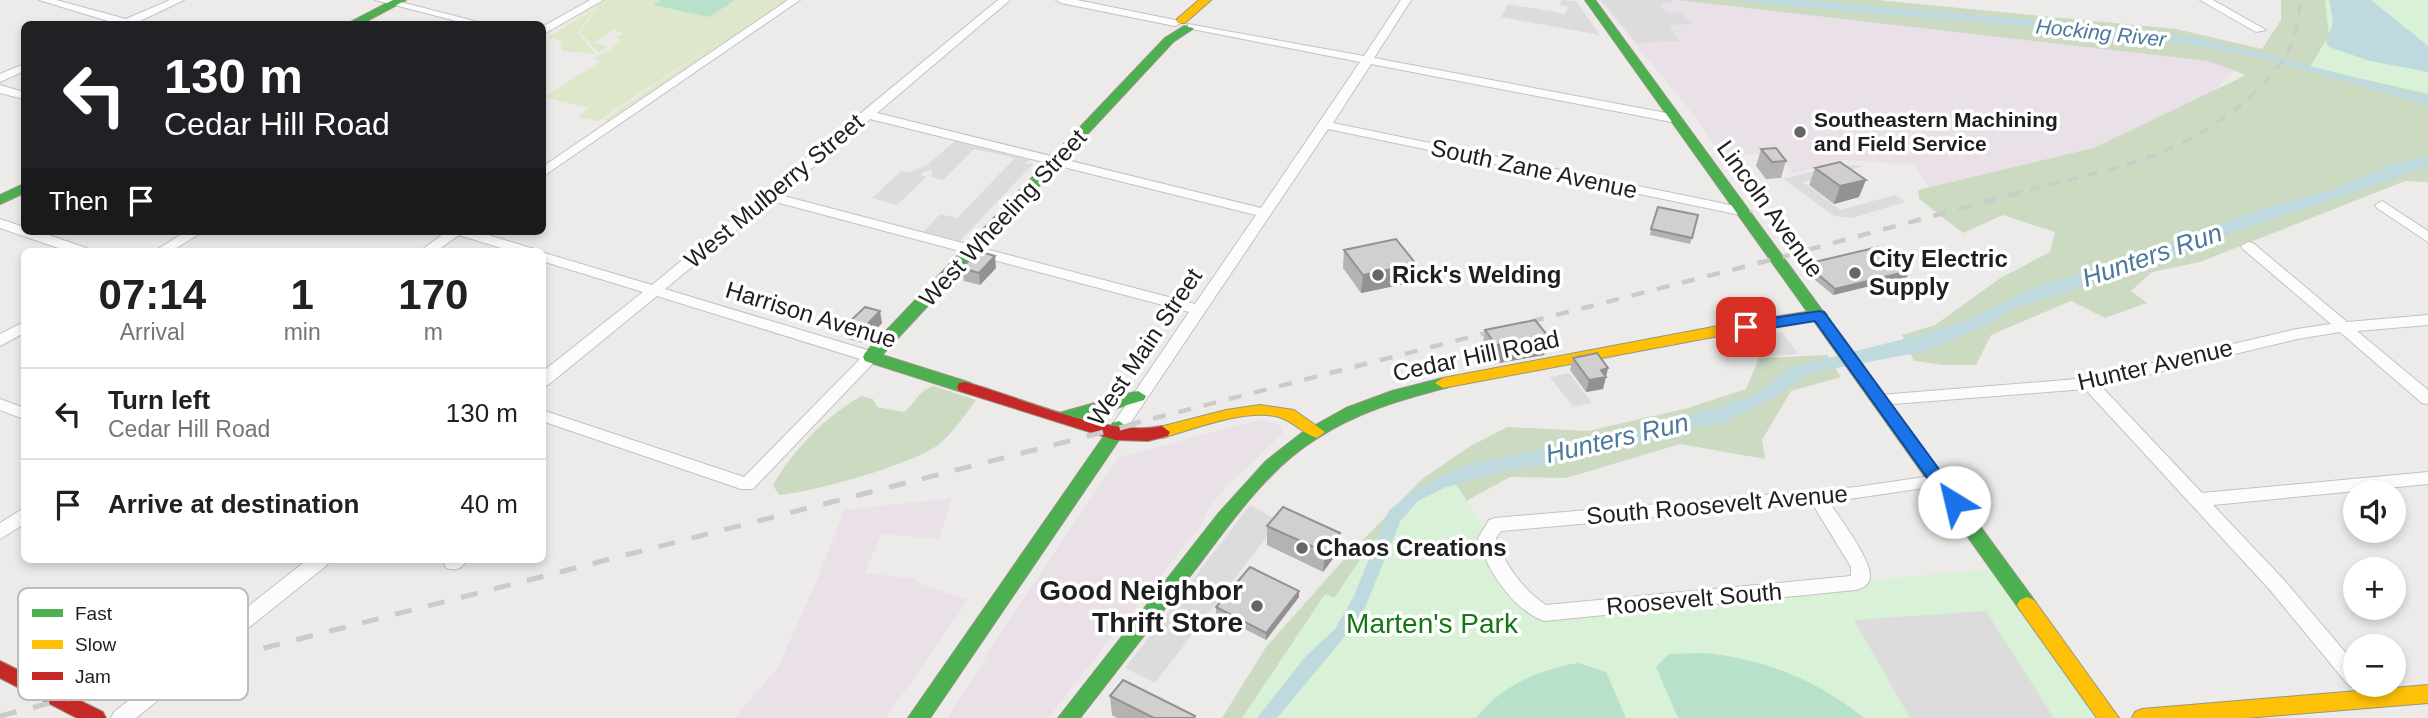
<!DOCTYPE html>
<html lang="en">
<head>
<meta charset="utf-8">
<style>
	body { margin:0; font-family:Helvetica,sans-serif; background:#f2f2f2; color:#202124; height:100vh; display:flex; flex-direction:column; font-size:26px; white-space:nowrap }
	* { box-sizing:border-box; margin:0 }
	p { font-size:23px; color:#757577 }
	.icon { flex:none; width:38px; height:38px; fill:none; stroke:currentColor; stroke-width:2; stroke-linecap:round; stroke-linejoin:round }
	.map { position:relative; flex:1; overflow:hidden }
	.panel { position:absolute; left:21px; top:248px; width:525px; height:315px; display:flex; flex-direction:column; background:#fff; border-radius:10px; box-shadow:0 4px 10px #0003 }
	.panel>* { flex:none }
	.hud { position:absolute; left:21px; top:21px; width:525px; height:214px; border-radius:10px; box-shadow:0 4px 10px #0003; background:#202124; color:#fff; overflow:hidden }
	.tools { position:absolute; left:2343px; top:480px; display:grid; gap:14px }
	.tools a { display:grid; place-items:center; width:63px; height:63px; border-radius:50%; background:#fff; box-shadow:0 4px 10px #0003; font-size:35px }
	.pin { position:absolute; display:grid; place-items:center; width:60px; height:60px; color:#fff; margin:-30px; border-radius:14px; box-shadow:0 4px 10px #0006 }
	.me { position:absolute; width:77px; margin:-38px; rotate:324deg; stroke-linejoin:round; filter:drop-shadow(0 0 5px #0008) }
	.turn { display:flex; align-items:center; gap:24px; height:147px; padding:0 28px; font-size:32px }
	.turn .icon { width:91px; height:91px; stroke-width:2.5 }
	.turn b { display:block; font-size:49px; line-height:60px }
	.then { display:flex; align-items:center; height:66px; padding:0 28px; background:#0003; gap:14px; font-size:26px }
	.eta { display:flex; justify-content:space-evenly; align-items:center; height:119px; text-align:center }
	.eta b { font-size:42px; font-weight:700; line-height:49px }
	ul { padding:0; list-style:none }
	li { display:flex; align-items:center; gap:21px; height:91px; padding:0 28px; border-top:2px solid #e0e0e0 }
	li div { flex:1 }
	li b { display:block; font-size:26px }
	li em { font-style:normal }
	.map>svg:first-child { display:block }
	.industrial { fill:#eae1e8 }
	.grass { fill:#dde8ca }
	.forest { fill:#cbdac0 }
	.park { fill:#d9f1d6 }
	.pitch { fill:#b7e1cb }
	.parking { fill:#dddcdc }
	.water { fill:#bedade }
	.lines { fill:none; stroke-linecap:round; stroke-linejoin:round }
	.street-casing { stroke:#c3c2c1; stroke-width:2 }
	.fast-casing { stroke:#969682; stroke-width:2 }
	.slow-casing { stroke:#969682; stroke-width:2 }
	.jam-casing { stroke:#969682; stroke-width:2 }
	.street { fill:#fcfcfc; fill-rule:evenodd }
	.fast { fill:#4caf50; fill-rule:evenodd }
	.slow { fill:#ffc107; fill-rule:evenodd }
	.jam { fill:#c62828; fill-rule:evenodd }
	.rail-far2 { stroke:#cbcbca; stroke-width:3.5; stroke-dasharray:10 10; stroke-linecap:butt }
	.rail-far1 { stroke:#cbcbca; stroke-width:4.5; stroke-dasharray:13 13; stroke-linecap:butt }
	.rail { stroke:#cbcbca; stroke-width:5; stroke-dasharray:17 17; stroke-linecap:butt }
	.wall { fill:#b5b3b1 }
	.shaded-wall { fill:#939290 }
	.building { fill:#d2d0ce; stroke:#939290; stroke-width:2 }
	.route { fill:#1a73e8; stroke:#114b97; stroke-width:2 }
	.poi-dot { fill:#676666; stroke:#fff; stroke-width:2.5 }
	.labels { text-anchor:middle; stroke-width:7; stroke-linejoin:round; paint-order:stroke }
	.far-water-label { font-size:21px; font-style:italic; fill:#4c7a9a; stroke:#fff }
	.far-poi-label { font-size:21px; font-weight:bold; fill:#1f1f1f; stroke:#fff; text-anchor:start }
	.street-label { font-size:24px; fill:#1f1f1f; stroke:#fff }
	.poi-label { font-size:24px; font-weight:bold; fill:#1f1f1f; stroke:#fff; text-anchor:start }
	.water-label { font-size:26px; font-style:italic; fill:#4c7a9a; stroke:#fff }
	.near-poi-label { font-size:28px; font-weight:bold; fill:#1f1f1f; stroke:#fff; text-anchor:end }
	.near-park-label { font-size:28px; fill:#157714; stroke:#fff }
	.key { fill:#fff; stroke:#bcbcbc; stroke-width:2 }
	.key-label { font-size:19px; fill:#1f1f1f }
</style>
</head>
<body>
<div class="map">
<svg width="2428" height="718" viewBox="0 0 2428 718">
	<rect width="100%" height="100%" fill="#edebe9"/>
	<path class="industrial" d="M1599,0H1695L2247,58L2200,105L2147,140L1937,202L1915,165L1844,160L1794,174L1776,153L1722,156L1688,108Z
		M1263,419L1277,424L1282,429V434L1226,487L1208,510L1201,525L1048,718H948L1002,631L1119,457Z
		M952,498L939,539L881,534L865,573L917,579L916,582L968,600L886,718H735L778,667L819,575L844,510Z"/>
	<path class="grass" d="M605,0H786L607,121L604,120L724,38L598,121L577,117L589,108L544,97L601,61L593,58L616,47L607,49L621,40L615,38L623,33L614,30L594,43L608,46L599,53L580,33L598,6L543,38Z
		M595,9L578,33L596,54L562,51L560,41L548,37Z"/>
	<path class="forest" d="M1678,0H1878L2176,29L2262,49L2281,20V0H2329L2428,72V182L2405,181L2200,262L2152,272L2131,291L2147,303L2105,318L2071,301L1991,335L1976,365H1944L1914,361L1902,335L1935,325L1999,279L2050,252L2055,232L2003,215L1963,233L1919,199L1918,190L2094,148L2246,75L2208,61Z
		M1827,355L1841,377L1791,391L1762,440L1765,459L1680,444L1566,478L1510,477L1455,507L1305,718H1222L1266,647L1340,564L1422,479L1469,447L1507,427L1588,431L1688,408L1746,389L1759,358Z
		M933,386L976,400C965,415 953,433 938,445C911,465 813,492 779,495L773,485C793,450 826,416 861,396L873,399L877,407L904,412C917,402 917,392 933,386Z"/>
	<path class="park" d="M2325,0H2428V94L2310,67L2329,35Z
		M1451,476L1537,611L2001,568L2109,718H1242L1325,594L1334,598L1370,545L1419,493Z"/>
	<path class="pitch" d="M661,0H735L709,17L653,5Z
		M1703,653C1762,658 1818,680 1864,718H1678L1656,667L1669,654Z
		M1578,663L1606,672L1626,718H1476C1502,685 1538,670 1578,663Z"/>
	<path class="parking" d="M1562,0L1576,1L1600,35L1501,17L1508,4L1565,14L1568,7L1559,5Z
		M1601,0H1670L1672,2L1660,4L1667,13L1681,12L1692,24L1669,25L1680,41L1637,43Z
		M955,141L1030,160L1024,164H1033L960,241L923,232L940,214L957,218L1015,158L974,149L943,180L931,177L933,170L923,172L920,175L926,177L897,205L872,198L901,171L910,172L927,165Z
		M1838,165L1865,166L1803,182L1840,210L1895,195L1905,202L1852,218L1834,216L1783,179Z
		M1782,332L1798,354L1763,357L1749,339Z
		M1569,373L1592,403L1573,407L1550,377Z
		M1250,505L1279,521L1155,683L1125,668Z
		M1986,611L2054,718H1910L1854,620Z"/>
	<path class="water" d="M1733,0H1806L2091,25L2203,39L2428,96V105C2350,84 2272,57 2192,45C2040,21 1886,18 1733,0Z
		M2329,0H2371L2428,46V72L2370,61L2329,47L2326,43L2333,22Z
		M2428,155V165L2380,184L2200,243L2159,262L2011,309L1985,326L1927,351L1820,371L1800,378L1778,396L1728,421L1642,440L1558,463L1519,468L1446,487L1418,501L1401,520L1361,617L1277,718H1257L1306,656L1335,629L1353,598L1389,510L1422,486L1468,464L1573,443L1713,409L1755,394L1792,367L1928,333L1965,321L2029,290L2167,245L2263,208L2335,189L2386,166Z"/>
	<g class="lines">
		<defs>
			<path id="street" d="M39,0H56L126,19L170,0H184L138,22L139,24H118Z
				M375,0H393L486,24H468Z
				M590,0H603L542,35V27Z
				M788,0H800L542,177V167Z
				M998,0H1010L877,113L1261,208L1360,62L1192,29L1188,28V24L1364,56L1401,0H1411L1374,58L1677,115L1683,119L1677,123L1371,64L1333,123L1745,208L1752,212L1745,216L1328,129L1125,431L1119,433L1111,427L1189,312L772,201L665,289L877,353L879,357L753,489H741L542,421V410L744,477L860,359L657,296L548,385L542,386V372L643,292L542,261L541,252L652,285ZM870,119L1256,215L1195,304L780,195Z
				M1056,0H1077L1175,20L1181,23L1175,26L1061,3Z
				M2200,0H2213L2266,30L2256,32Z
				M24,64V71L0,82V74Z
				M0,85L24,92V99L0,93Z
				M2382,201L2428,231V242L2377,208L2375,205Z
				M0,219L24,227V231H37L89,249L91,252H70L0,228Z
				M187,231H204L170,252H153Z
				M447,231H475L534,249L536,252H514L459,235L435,252H419Z
				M2248,242L2253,243L2347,322L2428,315V325L2357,331L2428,390V404L2422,403L2340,332L2297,339L2101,386L2202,493L2428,472V484L2213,505L2284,580L2356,665V684H2364L2356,688L2349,686L2270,590L2085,389L1880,405L1872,400L1880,395L2089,378L2297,329L2331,324L2243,249L2241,246Z
				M24,322V333L0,346V334Z
				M0,399L24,408V419L0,410Z
				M1938,475L1944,477L1947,481L1944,485L1829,502C1838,516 1877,566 1869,581C1866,587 1860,589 1855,590L1544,621C1513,610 1486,569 1478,538L1489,520L1495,518L1856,487ZM1812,503L1851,567V576L1546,605C1524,591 1504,564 1496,538L1501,531Z
				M24,508V524L0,539V523Z
				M307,560H329L327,565L136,718H111L114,712Z
				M445,560H466C462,569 456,571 446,568L444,563Z"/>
			<path id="fast" d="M393,0H406L361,24H347Z
				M1585,0H1595L2034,600L2037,605L2034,610L2027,613L2020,610Z
				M1184,26L1194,28L1173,42L882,355L971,383L973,387L971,391H959L865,361L863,357L865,353L1165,38Z
				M24,184V193L0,204V195Z
				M1443,378L1451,383L1449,387C1402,399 1357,412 1316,439C1265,471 1230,524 1194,571C1156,620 1118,669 1080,718H1058L1218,514L1266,461L1303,432L1346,408L1392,391Z
				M1138,391L1146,396L1144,400L1065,423L1057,417L1059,413Z
				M1119,421L1127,427L1125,431L930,718H908L1113,423Z"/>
			<path id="slow" d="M1199,0H1211L1185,23H1177V19Z
				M1819,310L1824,312L1827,315L1824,318L1729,334L1443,388L1435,383L1443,378L1729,324Z
				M1260,405L1294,410L1325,432L1317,438C1303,434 1293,421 1279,417C1246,408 1194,429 1162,438L1154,432L1156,428L1226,410Z
				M2027,597L2034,600L2119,718H2097L2020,610L2017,605L2020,600Z
				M2428,685V703L2246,718H2132L2135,712L2142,709Z"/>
			<path id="jam" d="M965,382C1021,397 1107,438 1162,426L1170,432L1168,436L1148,441L1115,440L959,391L957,387L959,383Z
				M0,661L103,712L106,718H77L0,678Z"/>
		</defs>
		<use href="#street" class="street-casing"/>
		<use href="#fast" class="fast-casing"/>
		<use href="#slow" class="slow-casing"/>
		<use href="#jam" class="jam-casing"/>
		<use href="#street" class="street"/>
		<use href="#fast" class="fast"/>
		<use href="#slow" class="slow"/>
		<use href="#jam" class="jam"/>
		<path class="rail-far2" d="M2030,190C2071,179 2114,170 2154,155C2200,138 2270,93 2290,47C2297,31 2299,17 2300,0"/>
		<path class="rail-far1" d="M1128,425L1778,258L2036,188"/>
		<path class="rail" d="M0,716L1135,424"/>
	</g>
	<path class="wall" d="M1761,149L1786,161L1781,178L1766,179L1756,166Z
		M1815,168L1859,197L1834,204L1809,185Z
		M1698,215L1690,244L1650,235L1651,229Z
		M1344,250L1414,282L1361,293L1343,268Z
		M1806,264L1907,277L1833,295L1803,270Z
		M962,268H996L980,285L964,281Z
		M882,323L863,343L848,339L845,326Z
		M1485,330L1548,336L1544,355L1493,364L1482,349Z
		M1573,358L1608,368L1603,389L1586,392L1570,370Z
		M1267,526L1338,552L1323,572L1267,545Z
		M1299,591V597L1266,640L1216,614V607Z
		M1110,696L1195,716V718H1117L1112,715Z"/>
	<path class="shaded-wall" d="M1866,180L1859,197L1834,204L1840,186Z
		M995,256L996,268L980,285L979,273Z
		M1416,264L1414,282L1361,293L1363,275Z
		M1909,271L1907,277L1833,295L1835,289Z
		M880,311L882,323L863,343L861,331Z
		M1548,336L1544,355L1493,364L1496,345Z
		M1608,368L1603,389L1586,392L1589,380L1601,370Z
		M1340,533L1338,552L1323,572L1325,552Z
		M1299,591V597L1266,640V633Z"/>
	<path class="building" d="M1776,148L1786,161L1772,162L1761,149Z
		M1840,162L1866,180L1840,186L1815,168Z
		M1658,207L1698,215L1692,238L1651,229Z
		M1396,239L1416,264L1363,275L1344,250Z
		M1878,247L1909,271L1835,289L1806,264Z
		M978,251L995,256L979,273L962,268Z
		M865,307L880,311L861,331L845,326Z
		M1535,320L1548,336L1496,345L1485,330Z
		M1597,353L1608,368L1601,370L1606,377L1589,380L1573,358Z
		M1283,507L1340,533L1325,552L1267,526Z
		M1250,567L1299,591L1266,633L1216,607Z
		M1123,680L1195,716L1194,718H1154L1110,696Z"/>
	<path class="route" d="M1819,311L1824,312L1960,498L1963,502L1960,507H1948L1815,321L1746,332L1739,327L1746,322Z"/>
	<g class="poi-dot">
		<circle cx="1800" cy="132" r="7"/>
		<circle cx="1855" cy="273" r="7"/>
		<circle cx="1378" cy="275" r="7"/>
		<circle cx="1302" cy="548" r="7"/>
		<circle cx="1257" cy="606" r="7"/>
	</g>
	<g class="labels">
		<g class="far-water-label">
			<text transform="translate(2101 33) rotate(6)" y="7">Hocking River</text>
		</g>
		<g class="far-poi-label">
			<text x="1814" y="127">Southeastern Machining<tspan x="1814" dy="24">and Field Service</tspan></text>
		</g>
		<g class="street-label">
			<text transform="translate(1534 169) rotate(12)" y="8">South Zane Avenue</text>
			<text transform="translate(774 191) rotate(-40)" y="8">West Mulberry Street</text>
			<text transform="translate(1770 209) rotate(54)" y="8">Lincoln Avenue</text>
			<text transform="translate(1003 218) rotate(-47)" y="8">West Wheeling Street</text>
			<text transform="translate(811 315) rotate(17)" y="8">Harrison Avenue</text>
			<text transform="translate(1145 347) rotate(-56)" y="8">West Main Street</text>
			<text transform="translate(1476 356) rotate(-12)" y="8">Cedar Hill Road</text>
			<text transform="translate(2155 365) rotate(-13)" y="8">Hunter Avenue</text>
			<text transform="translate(1717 505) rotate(-5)" y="8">South Roosevelt Avenue</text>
			<text transform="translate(1694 599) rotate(-5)" y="8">Roosevelt South</text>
		</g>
		<g class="poi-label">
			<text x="1869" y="267">City Electric<tspan x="1869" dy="28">Supply</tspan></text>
			<text x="1392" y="283">Rick's Welding</text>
			<text x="1316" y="556">Chaos Creations</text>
		</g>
		<g class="water-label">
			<text transform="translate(2152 255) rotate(-19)" y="9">Hunters Run</text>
			<text transform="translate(1617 438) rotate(-13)" y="9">Hunters Run</text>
		</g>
		<g class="near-poi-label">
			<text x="1243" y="600">Good Neighbor<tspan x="1243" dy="32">Thrift Store</tspan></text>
		</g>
		<g class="near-park-label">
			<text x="1432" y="633">Marten's Park</text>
		</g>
	</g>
	<rect x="18" y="588" width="230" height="112" rx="10" class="key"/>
	<rect x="32" y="609" width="31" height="8" fill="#4caf50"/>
	<rect x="32" y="640" width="31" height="9" fill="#ffc107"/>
	<rect x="32" y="672" width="31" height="8" fill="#c62828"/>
	<g class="key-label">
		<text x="75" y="620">Fast</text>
		<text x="75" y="651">Slow</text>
		<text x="75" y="683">Jam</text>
	</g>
</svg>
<div class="tools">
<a><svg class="icon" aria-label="sound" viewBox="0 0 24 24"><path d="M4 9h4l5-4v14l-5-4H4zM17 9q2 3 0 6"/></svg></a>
<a>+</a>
<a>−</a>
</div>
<div class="pin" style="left:1746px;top:327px;background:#d93025"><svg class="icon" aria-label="arrive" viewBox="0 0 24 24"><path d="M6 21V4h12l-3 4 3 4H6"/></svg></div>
<svg class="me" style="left:1954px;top:502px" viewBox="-20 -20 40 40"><circle r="19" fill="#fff"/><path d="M0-13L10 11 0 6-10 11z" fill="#1a73e8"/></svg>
<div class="hud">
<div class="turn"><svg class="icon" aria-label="left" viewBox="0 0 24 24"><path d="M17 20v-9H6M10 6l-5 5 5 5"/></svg><div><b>130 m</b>Cedar Hill Road</div></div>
<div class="then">Then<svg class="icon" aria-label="arrive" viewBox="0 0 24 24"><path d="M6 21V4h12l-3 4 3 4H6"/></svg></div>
</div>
<section class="panel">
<div class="eta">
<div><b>07:14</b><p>Arrival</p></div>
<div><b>1</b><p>min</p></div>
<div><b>170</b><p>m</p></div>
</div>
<ul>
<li><svg class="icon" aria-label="left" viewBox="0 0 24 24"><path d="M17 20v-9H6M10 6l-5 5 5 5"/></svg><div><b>Turn left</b><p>Cedar Hill Road</p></div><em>130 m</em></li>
<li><svg class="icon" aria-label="arrive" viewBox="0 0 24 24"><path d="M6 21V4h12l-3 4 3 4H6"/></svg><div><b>Arrive at destination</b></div><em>40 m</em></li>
</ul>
</section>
</div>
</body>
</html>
